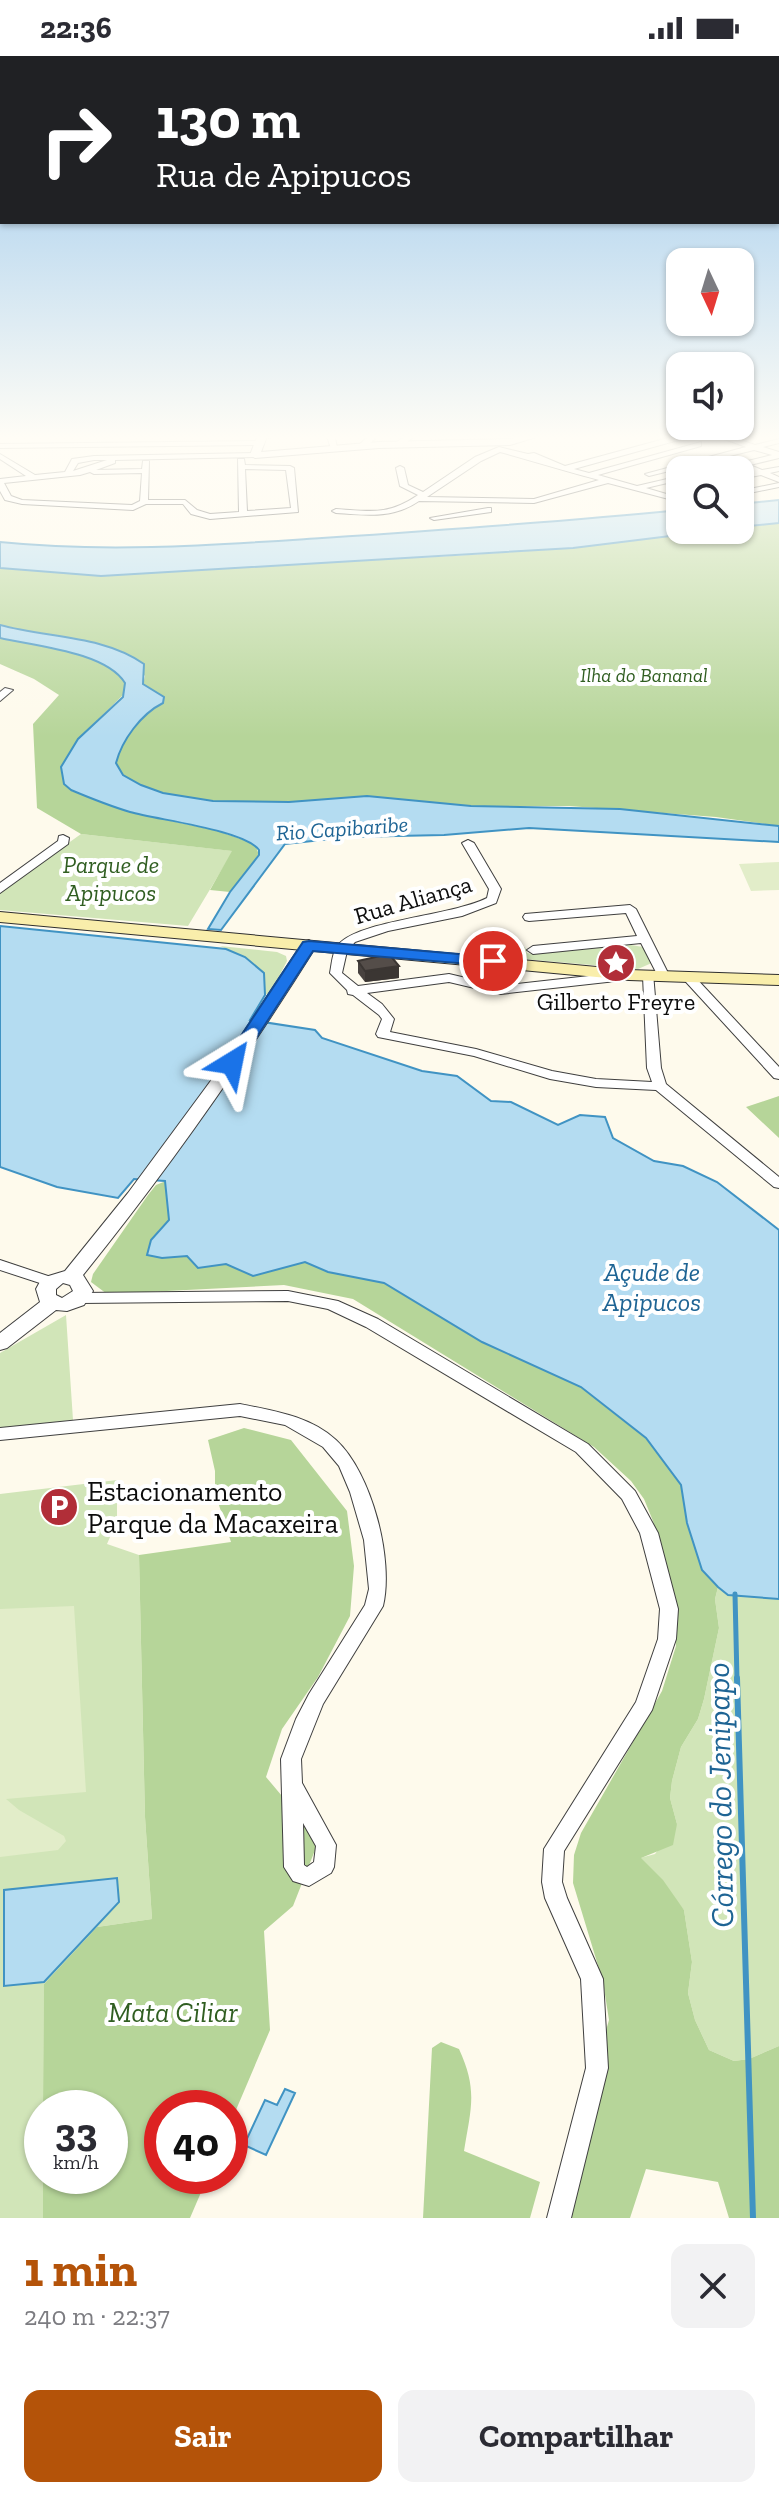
<!DOCTYPE html>
<html lang="pt">
<head>
<meta charset="utf-8">
<style>
	body { margin:0; font-family:"Zilla Slab",serif; background:#f2f2f3; color:#2b2b33; height:100vh; display:flex; flex-direction:column; font-size:30px; white-space:nowrap }
	* { box-sizing:border-box; margin:0 }
	p { font-size:26px; color:#7c7c81 }
	.icon { flex:none; width:44px; height:44px; fill:none; stroke:currentColor; stroke-width:2; stroke-linecap:round; stroke-linejoin:round }
	.map { position:relative; height:2162px; overflow:hidden }
	.details { display:flex; flex-direction:column; background:#fff; flex:1 }
	.details>* { flex:none }
	.guide { position:absolute; left:0px; top:0px; width:780px; height:168px; box-shadow:0 2px 6px #0004; background:#202124; color:#fff; overflow:hidden }
	.needle { width:52px; rotate:176deg }
	.tools { position:absolute; left:666px; top:192px; display:grid; gap:16px }
	.tools a { display:grid; place-items:center; width:88px; height:88px; border-radius:16px; background:#fff; box-shadow:0 2px 6px #0004; font-size:40px }
	.speed { position:absolute; left:24px; top:2034px; display:flex; gap:16px; font-size:40px; font-weight:700; text-align:center }
	.speed>* { display:grid; place-content:center; width:104px; height:104px; border-radius:50%; background:#fff; box-shadow:0 2px 6px #0004; line-height:1 }
	.speed small { font-size:20px; font-weight:400 }
	.speed .limit { border:12px solid #d22; background:#fff; color:#111 }
	.pin { position:absolute; display:grid; place-items:center; width:68px; height:68px; color:#fff; margin:-34px; border:4px solid #fff; border-radius:50%; box-shadow:0 2px 8px #0007 }
	.me { position:absolute; width:88px; margin:-44px; rotate:35deg; stroke-linejoin:round; filter:drop-shadow(0 0 6px #0008) }
	.turn { display:flex; align-items:center; gap:28px; height:168px; padding:0 24px; font-size:36px }
	.turn .icon { width:104px; height:104px; stroke-width:2.5 }
	.turn b { display:block; font-size:56px; line-height:68px }
	.round { display:grid; place-items:center; flex:none; width:84px; height:84px; border-radius:16px; background:#f2f2f3 }
	.head { display:flex; align-items:center; justify-content:space-between; height:136px; padding:0 24px }
	h1 { font-size:48px; font-weight:700; line-height:60px; color:#b45309 }
	.primary-button { display:flex; gap:16px; margin-top:auto; padding:16px 24px }
	.primary-button a { flex:1; height:92px; border-radius:16px; background:#b45309; color:#fff; font-size:32px; font-weight:700; line-height:92px; text-align:center }
	.primary-button a+a { background:#f2f2f3; color:#2b2b33 }
	.status { display:flex; justify-content:space-between; align-items:center; height:56px; padding:0 40px; background:#fff; direction:ltr }
	.status svg { height:22px; fill:currentColor }
	.map>svg:first-child { display:block }
	.green { fill:#d1e5b8 }
	.forest { fill:#b6d599 }
	.pitch { fill:#e2edc9 }
	.water { fill:#b4dcf1; stroke:#4093c3; stroke-width:2 }
	.lines { fill:none; stroke-linecap:round; stroke-linejoin:round }
	.stream-far1 { stroke:#4093c3; stroke-width:5 }
	.stream { stroke:#4093c3; stroke-width:6 }
	.minor-casing { stroke:#3f3f3f; stroke-width:2 }
	.tertiary-casing { stroke:#3f3f3f; stroke-width:2 }
	.secondary-casing { stroke:#2e2e2e; stroke-width:2 }
	.minor { fill:#fff; fill-rule:evenodd }
	.tertiary { fill:#fff; fill-rule:evenodd }
	.secondary { fill:#f9eeab; fill-rule:evenodd }
	.wall { fill:#48423f }
	.shaded-wall { fill:#3b3633 }
	.building { fill:#544d49; stroke:#3b3633; stroke-width:2 }
	.route { fill:#1a73e8; stroke:#114b97; stroke-width:2 }
	.labels { text-anchor:middle; stroke-width:8; stroke-linejoin:round; paint-order:stroke }
	.far-park-label { font-size:20px; font-style:italic; fill:#305e21; stroke:#fff }
	.far-water-label { font-size:22px; font-style:italic; fill:#1e6494; stroke:#fff }
	.park-label { font-size:24px; font-style:italic; fill:#305e21; stroke:#fff }
	.street-label { font-size:24px; fill:#0c0c0c; stroke:#fff }
	.poi-label { font-size:24px; fill:#0c0c0c; stroke:#fff }
	.water-label { font-size:26px; font-style:italic; fill:#1e6494; stroke:#fff }
	.near-poi-label { font-size:28px; fill:#0c0c0c; stroke:#fff; text-anchor:start }
	.near-park-label { font-size:28px; font-style:italic; fill:#305e21; stroke:#fff }
	.near-water-label { font-size:32px; font-style:italic; fill:#1e6494; stroke:#fff }
</style>
</head>
<body>
<div class="status"><b>22:36</b><svg viewBox="0 0 49 12"><path d="M0 12V9h3v3zM5 12V6h3v6zM10 12V3h3v9zM15 12V0h3v12zM26 1h20v11H26zM47 4h2v5h-2z"/></svg></div>
<div class="map">
<svg width="779" height="2162" viewBox="0 0 779 2162">
	<rect width="100%" height="100%" fill="#fefaec"/>
	<path class="green" d="M81,778L233,795L188,870L0,854V836Z
		M631,889L643,891L654,906L638,913L463,898L525,891L527,897L533,898Z
		M220,890L277,896L286,900L287,905L271,936L265,939L264,917L245,901Z
		M66,1259L73,1364L0,1372V1297Z
		M117,1424V1465L107,1488L139,1499L145,1761L152,1863L97,1871L44,1928L43,2162H0V1438Z
		M718,1531L728,1539L779,1543V1990L749,2003L734,2005L709,1994L695,1964L688,1937L692,1906L684,1854L640,1802L655,1798L677,1768L670,1742L672,1725L681,1691L698,1663L704,1643L719,1572L715,1543Z"/>
	<path class="forest" d="M779,467V770L716,761L569,750H471L384,742L289,746L213,745L163,737L141,729L123,719L116,707C122,683 141,659 163,647L164,641L143,628L145,620L122,595L0,569V512L101,520L361,503L436,501L573,492Z
		M0,582C35,590 106,596 125,627L123,639L78,683L61,711L65,728L72,735L129,756L218,775L255,788L259,799L230,836L210,834L232,795L81,778L37,752L33,668L59,639L34,623L0,608Z
		M779,1040V1082L746,1051Z
		M166,1125L169,1164L158,1175L162,1202L187,1200L198,1212L226,1207L253,1220L305,1206L328,1216L384,1227L482,1286L581,1331L646,1382L682,1429L687,1467L702,1513L718,1531L715,1543L719,1572L704,1643L698,1663L681,1691L672,1725L670,1742L677,1768L673,1789L641,1802L663,1824L684,1854L692,1906L688,1937L695,1964L709,1994L734,2005L749,2003L779,1990V2162H729L718,2126L646,2113L630,2162H552L609,1964L603,1926L573,1827L574,1799L581,1777L662,1635L676,1590L670,1532L653,1465L644,1443L631,1425L594,1391L353,1243L284,1229L107,1238L91,1226L93,1218L148,1139L156,1129Z
		M244,1372L291,1384L347,1455L354,1510L350,1560L318,1621L282,1673L266,1721L319,1784L293,1850L264,1875L270,1974L230,2068V2052H162V2120H208L190,2162H43V2120H110V2052H43L44,1928L97,1871L152,1863L145,1761L139,1499L231,1486L215,1437V1415L208,1384Z
		M441,1986L459,1993C478,2034 471,2052 464,2095L540,2126L530,2162H423L432,1992Z"/>
	<path class="pitch" d="M779,806V834L751,835L739,808Z
		M74,1550L86,1736L6,1743L19,1754L64,1780L66,1785L58,1794L0,1801V1553Z"/>
	<path class="water" d="M779,444V467L740,471V448Z
		M680,454V474H719L573,492L101,520L0,512V486C108,497 214,489 322,482C442,474 561,466 680,454Z
		M0,569C47,582 103,579 144,608L143,628L164,641L163,647C141,658 122,684 116,707L123,719L141,729L163,737L213,745L289,746L367,740L471,750L620,753L779,770V786L529,772L444,779L349,781L285,788L221,874L208,873L230,836L259,799V794C245,774 158,764 130,756C110,750 90,742 71,734L64,728L61,711L78,683L123,641L125,627C106,596 35,590 0,582Z
		M0,870L226,893L245,901L264,917L265,939L250,964L315,974L322,982L422,1015L457,1020L491,1045L511,1046L558,1069L580,1059L605,1061L613,1082L654,1105L683,1110L717,1126L779,1174V1543L728,1539L718,1531L702,1514L687,1467L681,1429L646,1382L581,1331L482,1286L384,1227L328,1216L305,1206L253,1220L226,1208L198,1212L187,1200L162,1202L147,1199L151,1184L169,1164L165,1125L134,1123L118,1142L57,1131L0,1111Z
		M117,1822L119,1846L44,1926L4,1930V1834Z
		M285,2033L295,2037L266,2099L244,2089L265,2044L277,2049Z"/>
	<g class="lines">
		<path class="stream-far1" d="M735,1538L737,1624"/>
		<path class="stream" d="M737,1622L753,2162"/>
		<defs>
			<path id="minor" d="M72,378L32,381L28,379L29,378Z
				M260,378H307L262,382L258,380Z
				M326,378H334L338,395H332Z
				M371,378H379L366,392H360V388Z
				M408,378H416L403,390H397V386Z
				M711,378H723L755,389L779,383V387L763,391L779,396V402L750,409L762,414L779,411V415L770,417L779,421V426L761,419L740,423V419L753,416L741,411L711,414L772,399L754,394L649,420L645,418L746,391Z
				M679,379L683,381L682,383L574,413L589,417L701,386V390L598,419L637,430L680,420V424L646,432L680,442V446L608,427L534,447L419,445C393,463 366,459 336,457L332,455L336,453C371,455 387,460 418,439L400,430L396,412L400,410L404,412L408,429L423,436L475,401L499,391L528,398L534,397L565,410ZM500,396C533,405 565,415 599,424L534,443L427,441L481,405Z
				M262,385L263,387L259,389L0,392V388Z
				M255,397H258V401L115,404V407L96,414L142,413L143,405H149L148,444H185L197,454L210,458L239,456L238,403H244L245,409L290,410L294,412L298,456L210,463L191,458L183,448H146L133,454L22,448L5,444L0,435V423L26,420L0,403V398L35,419L65,416L72,403L94,400ZM94,404H107L73,415L78,407ZM245,413L286,414L291,452L247,455ZM90,416L94,418L142,417L140,445L132,449L22,444L11,440L4,427L80,419Z
				M779,427V431L740,439V435Z
				M488,452H491V456L434,464L430,462Z
				M5,632L13,634L0,645V636Z
				M63,779L69,782L68,788L0,837V827L58,785L59,780Z
				M468,784L474,787L501,833L496,847L462,860L388,875L355,886L347,895L342,917L358,930L449,918L500,930L625,916L631,920L625,924L500,938L449,926L367,937L382,948L394,963L390,976L476,993L552,1015L596,1023L652,1026L647,1012L643,920L645,917H653L661,1012L666,1028L779,1121V1132L774,1131L656,1034L596,1031L550,1023L474,1000L378,981L376,978L382,963L379,959L353,939L348,938L347,934L330,917C332,907 332,896 339,888C361,864 451,860 487,842L489,833L462,787Z
				M630,849L636,853L670,921L668,924H660L641,887L533,898L527,894L533,890L637,880L626,857L529,865L525,864L523,861L525,858Z
				M690,919L694,920L779,1011V1023L774,1022L686,926L684,923L686,920Z
				M0,1204L54,1222L57,1225L49,1230L0,1214Z
				M288,1235L338,1245L378,1263L588,1388L635,1435L658,1477L678,1553L676,1583L652,1654L564,1795L562,1826L567,1842L603,1923L608,2012L571,2162H547L586,2012L581,1923L545,1842L542,1826L544,1793L636,1646L658,1583L660,1553L640,1477L622,1443L576,1396L366,1271L328,1253L288,1245L81,1247L73,1242L81,1237Z
				M240,1348C274,1355 310,1360 336,1384C372,1417 394,1504 383,1550L323,1648L301,1703L302,1727L336,1789L334,1811L331,1817L309,1830L293,1825L284,1811L281,1703L296,1663L309,1638L365,1549L369,1533L364,1484L350,1436L339,1410L323,1391L285,1369L240,1360L0,1384V1372ZM303,1767L316,1790L314,1806L307,1811L304,1809Z"/>
			<path id="tertiary" d="M258,378H268L261,396L379,386L510,383L528,378H546L510,389L379,392L255,402L250,399Z
				M309,884L317,889C245,1004 168,1114 83,1219L93,1235L84,1249L67,1255L56,1254L7,1292L0,1294V1277L40,1246L36,1233L42,1222L65,1215L128,1137L218,1015L303,886ZM63,1227L70,1229L73,1235L62,1242L56,1239V1233Z"/>
			<path id="secondary" d="M0,856L629,914L779,919V929L629,924L0,866Z"/>
		</defs>
		<use href="#minor" class="minor-casing"/>
		<use href="#tertiary" class="tertiary-casing"/>
		<use href="#secondary" class="secondary-casing"/>
		<use href="#minor" class="minor"/>
		<use href="#tertiary" class="tertiary"/>
		<use href="#secondary" class="secondary"/>
	</g>
	<path class="wall" d="M358,905L399,910V922L365,926L358,917Z"/>
	<path class="shaded-wall" d="M399,910V922L365,926V915Z"/>
	<path class="building" d="M389,898L399,910L365,915L358,905Z"/>
	<linearGradient id="sky" x2="0" y2="1"><stop stop-color="#93c4ec"/><stop offset="0.56" stop-color="#fffdf6"/><stop offset="1" stop-color="#fffdf6" stop-opacity="0"/></linearGradient>
	<rect width="779" height="681" fill="url(#sky)"/>
	<path class="route" d="M309,885L493,901L501,905L493,910L313,895L238,1010H226L223,1007L303,886Z"/>
	<defs>
		<symbol id="sight-disc" viewBox="-11 -11 22 22"><circle r="9.5" fill="#b12e38" stroke="#fff"/><path d="M0-6L1.8-2.2L6-1.7L2.9 1.2L3.7 5.4L0 3.3L-3.7 5.4L-2.9 1.2L-6-1.7L-1.8-2.2Z" fill="#fff"/></symbol>
		<symbol id="parking-disc" viewBox="-11 -11 22 22"><circle r="9.5" fill="#b12e38" stroke="#fff"/><path d="M-3.5-5.5H1a3.5 3.5 0 0 1 0 7H-1V5.5H-3.5ZM-1-3.4V-.6H.8a1.4 1.4 0 0 0 0-2.8Z" fill="#fff"/></symbol>
	</defs>
	<g fill-rule="evenodd">
		<use href="#sight-disc" x="594" y="885" width="44" height="44"/>
		<use href="#parking-disc" x="37" y="1429" width="44" height="44"/>
	</g>
	<g class="labels">
		<g class="far-park-label">
			<text x="644" y="626">Ilha do Bananal</text>
		</g>
		<g class="far-water-label">
			<text transform="translate(342 772) rotate(-4)" y="8">Rio Capibaribe</text>
		</g>
		<g class="park-label">
			<text x="111" y="817">Parque de<tspan x="111" dy="28">Apipucos</tspan></text>
		</g>
		<g class="street-label">
			<text transform="translate(413 844) rotate(-16)" y="8">Rua Aliança</text>
		</g>
		<g class="poi-label">
			<text x="616" y="954">Gilberto Freyre</text>
		</g>
		<g class="water-label">
			<text x="652" y="1225">Açude de<tspan x="652" dy="30">Apipucos</tspan></text>
		</g>
		<g class="near-poi-label">
			<text x="87" y="1445">Estacionamento<tspan x="87" dy="32">Parque da Macaxeira</tspan></text>
		</g>
		<g class="near-park-label">
			<text x="173" y="1966">Mata Ciliar</text>
		</g>
		<g class="near-water-label">
			<text transform="translate(720 1739) rotate(-91)" y="11">Córrego do Jenipapo</text>
		</g>
	</g>
</svg>
<div class="tools">
<a><svg class="needle" viewBox="-14 -14 28 28"><path d="M0-13l5 13h-10z" fill="#e53935"/><path d="M0 13l5-13h-10z" fill="#7c7c81"/></svg></a>
<a><svg class="icon" aria-label="sound" viewBox="0 0 24 24"><path d="M4 9h4l5-4v14l-5-4H4zM17 9q2 3 0 6"/></svg></a>
<a><svg class="icon" aria-label="search" viewBox="0 0 24 24"><circle cx="10" cy="10" r="6"/><path d="M15 15l6 6"/></svg></a>
</div>
<div class="speed"><div>33<small>km/h</small></div><div class="limit">40</div></div>
<div class="pin" style="left:493px;top:905px;background:#d93025"><svg class="icon" aria-label="arrive" viewBox="0 0 24 24"><path d="M6 21V4h12l-3 4 3 4H6"/></svg></div>
<svg class="me" style="left:232px;top:1007px" viewBox="-20 -20 40 40"><path d="M0-17L14 15 0 8-14 15z" fill="#1a73e8" stroke="#fff" stroke-width="4"/></svg>
<div class="guide">
<div class="turn"><svg class="icon" aria-label="right" viewBox="0 0 24 24"><path d="M7 20v-9h11M14 6l5 5-5 5"/></svg><div><b>130 m</b>Rua de Apipucos</div></div>
</div>
</div>
<section class="details">
<div class="head"><div><h1>1 min</h1><p>240 m · 22:37</p></div><a class="round"><svg class="icon" aria-label="close" viewBox="0 0 24 24"><path d="M6 6l12 12M18 6L6 18"/></svg></a></div>
<div class="primary-button"><a>Sair</a><a>Compartilhar</a></div>
</section>
</body>
</html>
